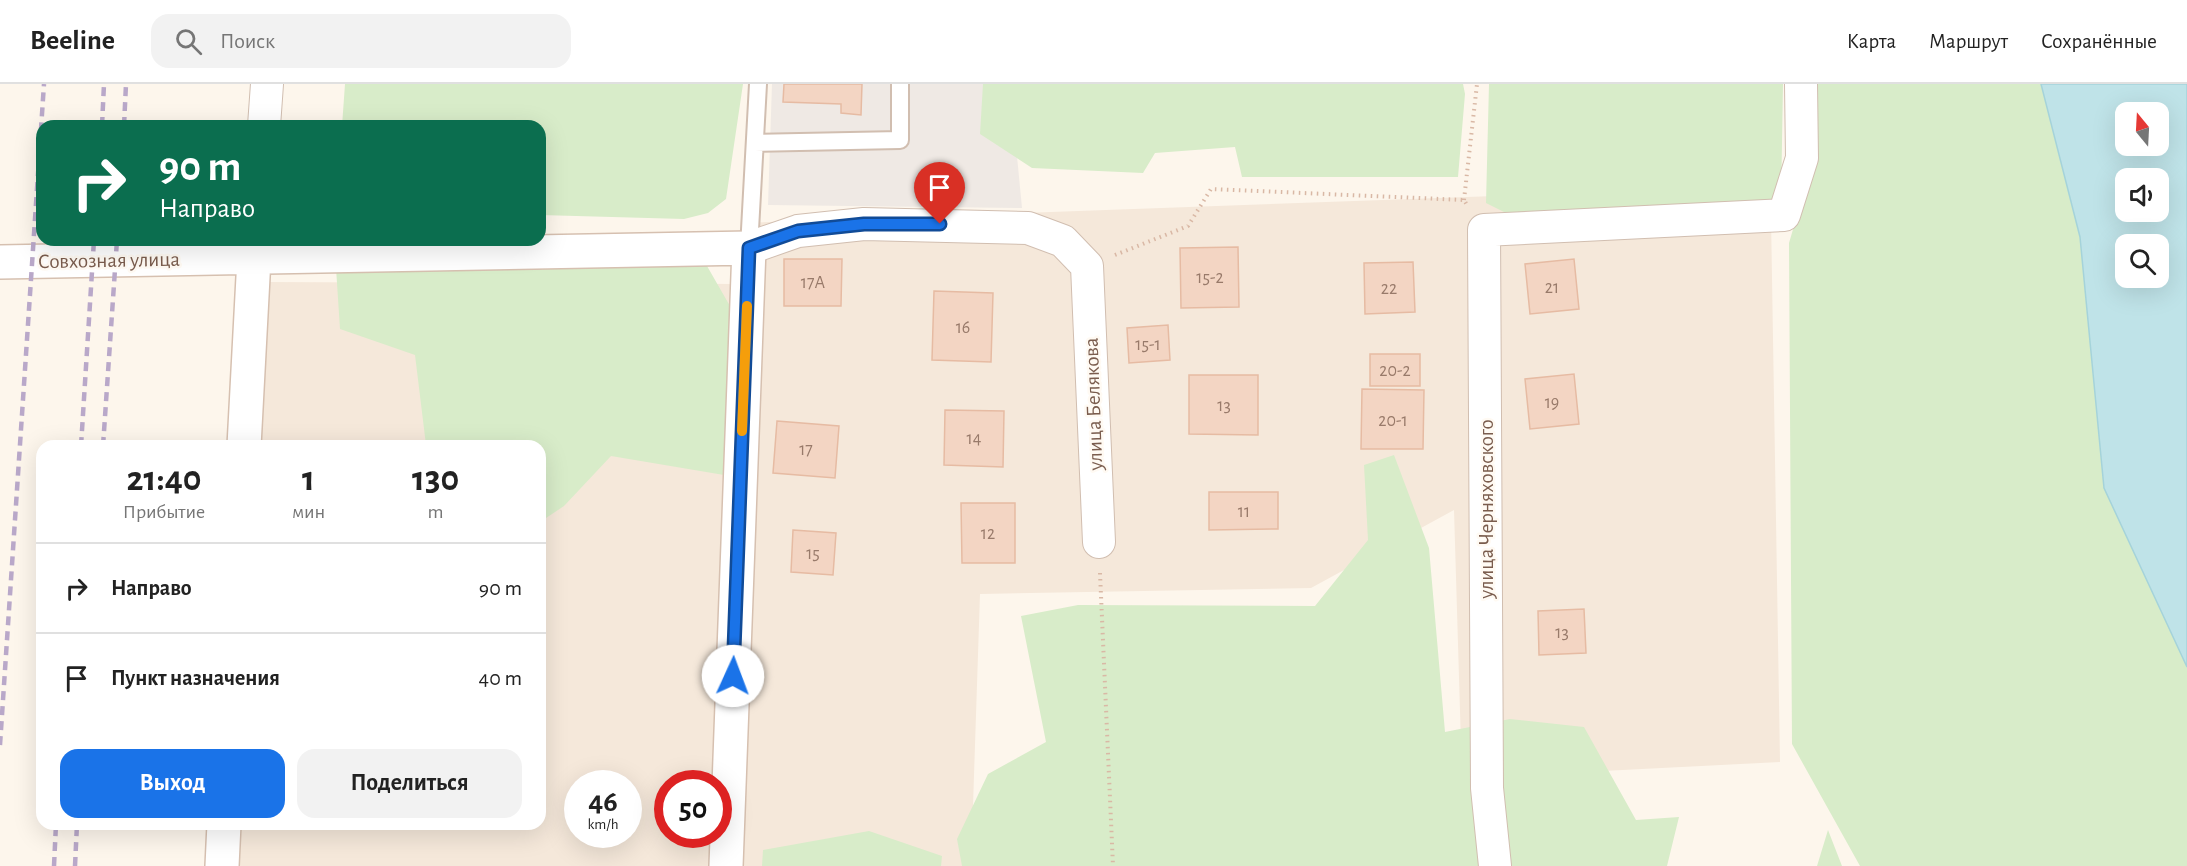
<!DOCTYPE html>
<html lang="ru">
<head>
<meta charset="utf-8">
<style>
	body { margin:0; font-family:"Alegreya Sans",sans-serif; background:#f2f2f2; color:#222; height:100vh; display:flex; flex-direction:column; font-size:22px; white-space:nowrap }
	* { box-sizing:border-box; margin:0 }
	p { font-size:20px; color:#767676 }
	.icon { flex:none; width:33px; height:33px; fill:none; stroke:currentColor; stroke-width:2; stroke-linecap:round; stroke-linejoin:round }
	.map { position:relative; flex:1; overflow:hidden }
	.drawer { position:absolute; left:36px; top:356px; width:510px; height:390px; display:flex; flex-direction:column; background:#fff; border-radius:18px; box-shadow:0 6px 24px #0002 }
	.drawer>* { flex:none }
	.top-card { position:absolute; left:36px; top:36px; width:510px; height:126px; border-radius:18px; box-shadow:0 6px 24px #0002; background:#0b6e4f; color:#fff; overflow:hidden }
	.needle { width:39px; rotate:342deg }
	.controls { position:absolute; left:2115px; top:18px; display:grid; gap:12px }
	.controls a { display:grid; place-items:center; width:54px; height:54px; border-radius:12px; background:#fff; box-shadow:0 6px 24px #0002; font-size:30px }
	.speed { position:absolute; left:564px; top:686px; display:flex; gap:12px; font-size:30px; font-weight:700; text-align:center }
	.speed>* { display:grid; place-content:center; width:78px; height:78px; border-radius:50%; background:#fff; box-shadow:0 6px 24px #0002; line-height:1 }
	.speed small { font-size:15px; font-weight:400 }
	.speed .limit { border:9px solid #d22; background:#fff; color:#111 }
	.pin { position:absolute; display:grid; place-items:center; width:51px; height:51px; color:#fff; margin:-62px -26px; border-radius:50% 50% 50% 0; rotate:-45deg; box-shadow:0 0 6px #0007 }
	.pin .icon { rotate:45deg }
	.me { position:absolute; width:66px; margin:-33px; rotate:2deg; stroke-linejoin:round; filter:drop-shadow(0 0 4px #0008) }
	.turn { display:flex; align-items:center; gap:21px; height:126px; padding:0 24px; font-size:27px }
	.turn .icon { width:78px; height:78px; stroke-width:2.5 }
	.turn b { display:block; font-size:42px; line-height:51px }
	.eta { display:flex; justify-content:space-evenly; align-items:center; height:102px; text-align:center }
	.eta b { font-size:36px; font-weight:700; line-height:42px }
	.primary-button { display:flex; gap:12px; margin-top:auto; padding:12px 24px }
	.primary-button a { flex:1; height:69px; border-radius:18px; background:#1a73e8; color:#fff; font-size:24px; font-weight:700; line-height:69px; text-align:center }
	.primary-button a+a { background:#f2f2f2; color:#222 }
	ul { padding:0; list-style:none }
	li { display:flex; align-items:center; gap:18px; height:90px; padding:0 24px; border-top:2px solid #e0e0e0 }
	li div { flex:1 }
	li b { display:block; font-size:22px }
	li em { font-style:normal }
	header { display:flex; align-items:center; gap:36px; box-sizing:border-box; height:84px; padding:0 30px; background:#fff; border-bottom:2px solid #e0e0e0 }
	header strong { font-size:28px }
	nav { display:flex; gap:33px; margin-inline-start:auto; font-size:21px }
	.search { width:420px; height:54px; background:#f2f2f2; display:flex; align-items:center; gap:15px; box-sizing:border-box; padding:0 21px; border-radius:18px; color:#767676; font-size:22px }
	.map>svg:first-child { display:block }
	.residential { fill:#f5e8da; fill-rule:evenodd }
	.industrial { fill:#efe9e4 }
	.green { fill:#d8ecc9 }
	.water { fill:#bfe3e8; stroke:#a5d3da; stroke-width:1.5; fill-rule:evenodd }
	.building { fill:#f3d5c3; stroke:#e6bba3; stroke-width:1.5 }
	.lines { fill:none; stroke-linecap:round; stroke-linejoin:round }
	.service-casing { stroke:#d1beb0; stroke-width:20 }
	.minor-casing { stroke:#d1beb0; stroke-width:34 }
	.secondary-casing { stroke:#d6c0b0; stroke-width:36 }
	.path { stroke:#d9b8a5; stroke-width:4; stroke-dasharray:1.5 4.5; stroke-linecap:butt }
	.service { stroke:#fff; stroke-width:16 }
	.minor { stroke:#fff; stroke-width:32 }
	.secondary { stroke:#fff; stroke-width:33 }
	.rail { stroke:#b9a8c9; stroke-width:4.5; stroke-dasharray:9 6; stroke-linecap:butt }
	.route-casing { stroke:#114b97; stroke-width:15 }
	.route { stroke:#1a73e8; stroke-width:10 }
	.slow { stroke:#f59e0b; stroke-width:10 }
	.labels { text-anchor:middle; stroke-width:5; stroke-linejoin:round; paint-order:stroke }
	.number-label { font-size:18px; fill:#987a6a }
	.street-label { font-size:21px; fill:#7a5c4d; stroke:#fffaf3 }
</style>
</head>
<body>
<header>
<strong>Beeline</strong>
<div class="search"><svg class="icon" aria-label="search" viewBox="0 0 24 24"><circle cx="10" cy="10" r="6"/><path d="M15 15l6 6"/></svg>Поиск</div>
<nav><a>Карта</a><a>Маршрут</a><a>Сохранённые</a></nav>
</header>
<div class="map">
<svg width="2187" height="782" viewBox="0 0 2187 782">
	<rect width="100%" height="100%" fill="#fdf6ec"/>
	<path class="residential" d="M1495,112L1771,133L1780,678L1462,694L1454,426L1311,504L980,510L971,782H239L241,740H540V362L257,361L264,198L742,200V139ZM578,699H628V750H578ZM668,699H718V750H668Z"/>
	<path class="industrial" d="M772,0H1010L1022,124L768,121Z"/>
	<path class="green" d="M345,0H743L726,115L708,129L684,135L540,131V42H342Z
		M983,0H1463L1465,10L1458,93H1242L1235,63L1155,69L1143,89L1032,84L980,50Z
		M1489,0H1783L1781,117L1508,130L1486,119Z
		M1811,0H2041L2080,153L2104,404L2187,583V782H1860L1792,660L1789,159L1815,71Z
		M707,182L738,236L724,391L611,372L564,422L540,438V362L426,361L415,271L340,245L336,184Z
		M1394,371L1429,464L1445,648L1510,635L1584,643L1636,736L1679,733L1667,782H962L957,755L988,690L1046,658L1021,532L1078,521L1315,522L1368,456L1364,381Z
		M1828,746L1842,782H1817Z
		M869,747L942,772L941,782H762L763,766Z"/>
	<path class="water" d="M2041,0H2187V583L2104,404L2080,153ZM2126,28H2158V62H2126ZM2126,94H2158V128H2126ZM2126,160H2158V194H2126Z"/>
	<path class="building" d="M784,0H862L861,31L841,29V20L783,18Z
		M1238,163L1239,223L1181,224L1180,164Z
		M784,175H842L841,222H784Z
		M1574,175L1579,225L1530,230L1525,180Z
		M1413,178L1415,228L1365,230L1364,179Z
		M934,207L993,209L991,278L932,276Z
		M1168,241L1170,276L1129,279L1127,244Z
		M1370,270H1420V302H1370Z
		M1574,290L1579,340L1530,345L1525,295Z
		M1189,291H1258V351L1189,350Z
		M1362,305L1424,306L1423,365H1361Z
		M945,326L1004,327L1003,383L944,381Z
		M777,337L839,342L835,394L773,389Z
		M1209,408H1278V445L1209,446Z
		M961,419H1015V479H962Z
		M793,446L836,449L833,491L791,488Z
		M1584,525L1586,569L1539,571L1538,527Z"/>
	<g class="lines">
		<defs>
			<path id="service" d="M755,59L900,56V0
				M749,164L758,0"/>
			<path id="minor" d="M264,42L267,0
				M749,164L798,147L864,140L1028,144L1063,157L1087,182L1099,458
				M1495,782L1487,704L1484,146L1784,131L1802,74L1801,0"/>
			<path id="secondary" d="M0,178L749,164L726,782
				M244,362L254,174
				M222,782L224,740"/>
		</defs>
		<use href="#service" class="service-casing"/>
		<use href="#minor" class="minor-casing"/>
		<use href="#secondary" class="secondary-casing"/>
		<path class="path" d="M1464,116L1477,0
			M1115,171L1188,142L1211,105L1464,116L1467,121
			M1100,489L1113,782"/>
		<use href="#service" class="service"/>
		<use href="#minor" class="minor"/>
		<use href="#secondary" class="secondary"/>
		<path class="rail" d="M102,42L104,0
			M124,42L126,0
			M81,362L94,156
			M103,362L117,156
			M0,661L44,0
			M54,782L56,740
			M75,782L77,740"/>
	</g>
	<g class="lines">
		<defs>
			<path id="route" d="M733,592L749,164L798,147L864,140H940"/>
		</defs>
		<use href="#route" class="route-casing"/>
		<use href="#route" class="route"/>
		<path class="slow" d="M742,347L747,222"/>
	</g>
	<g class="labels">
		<g class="number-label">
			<text x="1210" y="199">15-2</text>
			<text x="813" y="204">17А</text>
			<text x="1552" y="209">21</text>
			<text x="1389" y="210">22</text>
			<text x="963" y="249">16</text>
			<text x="1148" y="266">15-1</text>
			<text x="1395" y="292">20-2</text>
			<text x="1552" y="324">19</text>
			<text x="1224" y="327">13</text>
			<text x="1393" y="342">20-1</text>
			<text x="974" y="360">14</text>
			<text x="806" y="371">17</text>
			<text x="1244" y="433">11</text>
			<text x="988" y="455">12</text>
			<text x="813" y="475">15</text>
			<text x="1562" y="554">13</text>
		</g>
		<g class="street-label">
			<text transform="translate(109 176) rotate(-1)" y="7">Совхозная улица</text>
			<text transform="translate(1093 320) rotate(-92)" y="7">улица Белякова</text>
			<text transform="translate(1486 425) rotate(-90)" y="7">улица Черняховского</text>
		</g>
	</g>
</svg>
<div class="controls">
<a><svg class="needle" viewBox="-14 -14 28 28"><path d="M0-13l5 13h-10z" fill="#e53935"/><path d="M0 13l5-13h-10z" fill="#767676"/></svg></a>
<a><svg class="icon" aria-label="sound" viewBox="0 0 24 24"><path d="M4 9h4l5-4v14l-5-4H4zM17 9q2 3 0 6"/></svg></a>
<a><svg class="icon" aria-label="search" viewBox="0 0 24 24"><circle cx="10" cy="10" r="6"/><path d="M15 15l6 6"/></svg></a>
</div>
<div class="speed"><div>46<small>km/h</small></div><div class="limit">50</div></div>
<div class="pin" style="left:940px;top:140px;background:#d93025"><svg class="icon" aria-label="arrive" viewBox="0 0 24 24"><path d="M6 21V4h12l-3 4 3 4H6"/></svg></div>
<svg class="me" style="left:733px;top:592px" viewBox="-20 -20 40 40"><circle r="19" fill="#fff"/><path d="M0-13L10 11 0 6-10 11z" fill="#1a73e8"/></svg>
<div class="top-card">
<div class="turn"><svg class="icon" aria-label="right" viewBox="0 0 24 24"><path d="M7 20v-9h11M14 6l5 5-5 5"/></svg><div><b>90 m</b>Направо</div></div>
</div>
<section class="drawer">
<div class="eta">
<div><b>21:40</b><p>Прибытие</p></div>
<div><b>1</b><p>мин</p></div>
<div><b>130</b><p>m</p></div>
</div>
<ul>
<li><svg class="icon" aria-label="right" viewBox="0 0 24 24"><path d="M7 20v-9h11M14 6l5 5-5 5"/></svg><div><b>Направо</b></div><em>90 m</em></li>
<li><svg class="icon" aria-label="arrive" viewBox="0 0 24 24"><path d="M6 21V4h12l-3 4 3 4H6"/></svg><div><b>Пункт назначения</b></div><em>40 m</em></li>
</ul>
<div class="primary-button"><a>Выход</a><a>Поделиться</a></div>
</section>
</div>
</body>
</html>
